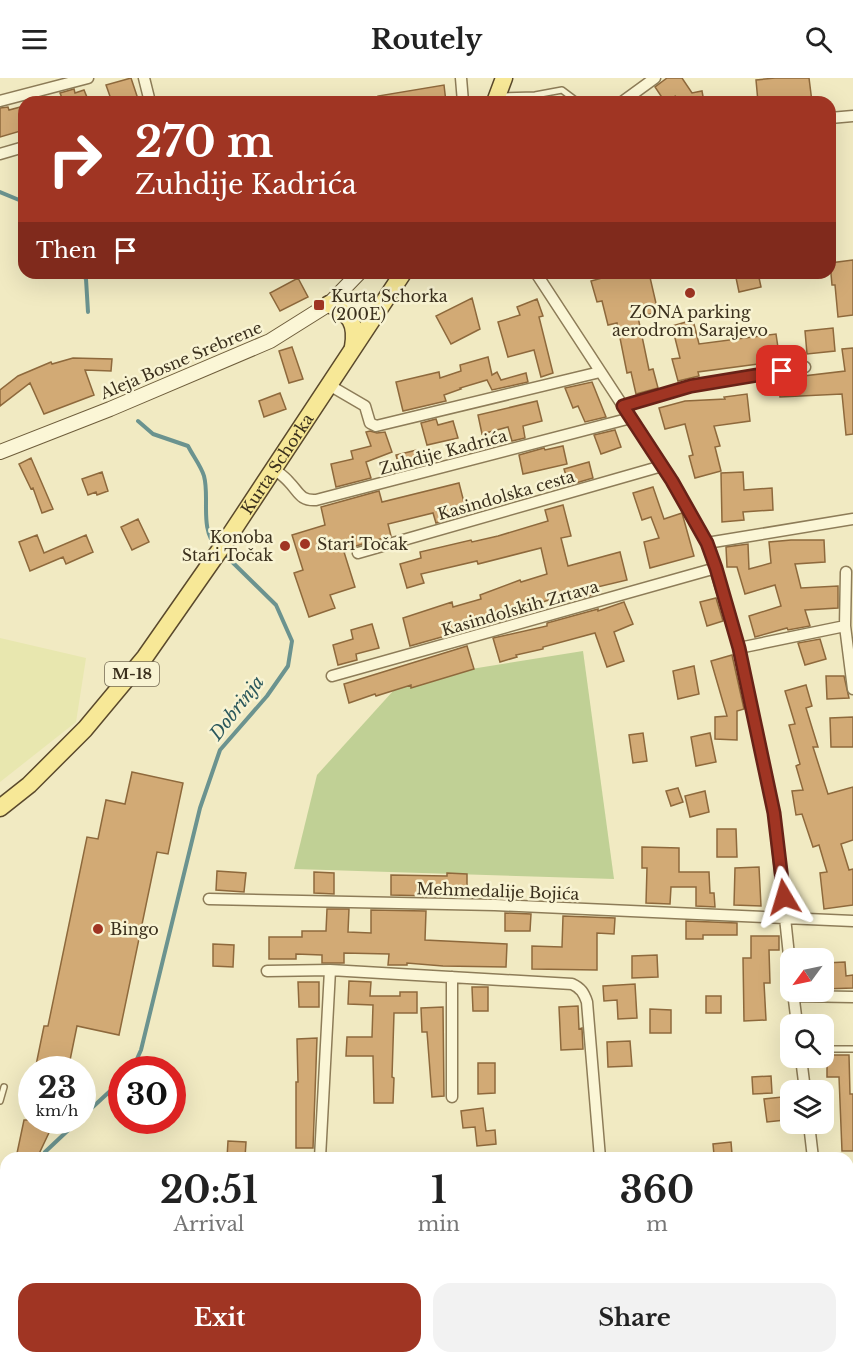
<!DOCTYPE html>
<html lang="en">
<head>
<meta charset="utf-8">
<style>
	body { margin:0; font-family:"Libre Baskerville",serif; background:#f2f2f2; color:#222; height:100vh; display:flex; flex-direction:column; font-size:22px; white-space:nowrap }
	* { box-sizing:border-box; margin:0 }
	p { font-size:20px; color:#767676 }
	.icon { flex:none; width:33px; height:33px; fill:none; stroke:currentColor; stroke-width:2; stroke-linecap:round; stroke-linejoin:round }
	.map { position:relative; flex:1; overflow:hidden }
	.side { position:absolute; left:0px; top:1074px; width:854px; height:212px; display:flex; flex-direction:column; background:#fff; border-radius:18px 18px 0 0; box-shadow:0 6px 24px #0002 }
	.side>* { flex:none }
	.guide { position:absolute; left:18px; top:18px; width:818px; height:183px; border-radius:18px; box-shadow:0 6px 24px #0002; background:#a03523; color:#fff; overflow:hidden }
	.needle { width:39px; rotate:237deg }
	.fabs { position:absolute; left:780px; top:870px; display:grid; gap:12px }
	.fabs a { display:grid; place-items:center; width:54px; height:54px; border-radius:12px; background:#fff; box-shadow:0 6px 24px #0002; font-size:30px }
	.speed { position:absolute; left:18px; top:978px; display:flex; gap:12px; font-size:30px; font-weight:700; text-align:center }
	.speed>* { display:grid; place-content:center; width:78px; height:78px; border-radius:50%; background:#fff; box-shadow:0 6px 24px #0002; line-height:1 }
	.speed small { font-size:15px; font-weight:400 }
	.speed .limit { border:9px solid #d22; background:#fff; color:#111 }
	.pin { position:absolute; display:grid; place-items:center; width:51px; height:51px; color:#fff; margin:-26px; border-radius:12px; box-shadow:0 3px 9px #0006 }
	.me { position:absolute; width:66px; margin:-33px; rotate:353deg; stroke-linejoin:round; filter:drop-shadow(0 0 4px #0008) }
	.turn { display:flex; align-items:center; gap:21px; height:126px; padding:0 18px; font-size:27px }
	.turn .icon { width:78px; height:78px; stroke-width:2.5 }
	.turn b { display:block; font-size:42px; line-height:51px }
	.then { display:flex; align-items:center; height:57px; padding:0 18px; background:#0003; gap:12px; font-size:22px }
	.eta { display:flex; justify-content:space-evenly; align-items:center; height:102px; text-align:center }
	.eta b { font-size:36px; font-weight:700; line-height:42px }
	.primary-button { display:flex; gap:12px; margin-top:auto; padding:12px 18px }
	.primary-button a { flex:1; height:69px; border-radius:18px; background:#a03523; color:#fff; font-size:24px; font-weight:700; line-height:69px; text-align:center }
	.primary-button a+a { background:#f2f2f2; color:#222 }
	header { display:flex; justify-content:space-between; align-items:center; height:78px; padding:0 18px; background:#fff; font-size:27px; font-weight:700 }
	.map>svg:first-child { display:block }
	.farmland { fill:#e8e7af }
	.green { fill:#c0d095 }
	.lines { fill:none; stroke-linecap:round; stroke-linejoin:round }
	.stream { stroke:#6b938f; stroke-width:4 }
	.building { fill:#d2aa75; stroke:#8e693c; stroke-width:1.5 }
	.lane-casing { stroke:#8d7c58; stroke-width:8 }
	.street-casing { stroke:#8d7c58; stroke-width:13 }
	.secondary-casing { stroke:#6e5d3b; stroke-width:16 }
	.primary-casing { stroke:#5a492c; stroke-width:19 }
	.path { stroke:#8d7c58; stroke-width:2; stroke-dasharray:4.5 3; stroke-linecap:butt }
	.lane { stroke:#fbf6d6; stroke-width:5 }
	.street { stroke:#fbf6d6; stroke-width:10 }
	.secondary { stroke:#fbf6d6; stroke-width:14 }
	.primary { stroke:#f7e897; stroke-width:16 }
	.route-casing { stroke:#682217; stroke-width:15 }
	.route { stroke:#a03523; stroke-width:10 }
	.poi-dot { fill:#a03523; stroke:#f8f3d2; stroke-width:2 }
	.labels { text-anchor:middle; stroke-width:5; stroke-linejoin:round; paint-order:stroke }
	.shield { fill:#f8f3d2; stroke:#746a53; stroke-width:1.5 }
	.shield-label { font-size:15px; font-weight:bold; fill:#3b301d }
	.poi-label { font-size:16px; fill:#3b301d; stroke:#f8f3d2; text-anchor:start }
	.street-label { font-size:16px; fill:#3b301d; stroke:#f8f3d2 }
	.water-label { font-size:18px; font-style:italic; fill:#2b585c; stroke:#f8f3d2 }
</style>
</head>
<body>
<header><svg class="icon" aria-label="menu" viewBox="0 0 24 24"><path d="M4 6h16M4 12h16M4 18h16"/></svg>Routely<svg class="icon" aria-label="search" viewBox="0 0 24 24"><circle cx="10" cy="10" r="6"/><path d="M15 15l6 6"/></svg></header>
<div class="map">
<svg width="853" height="1285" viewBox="0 0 853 1285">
	<rect width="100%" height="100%" fill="#f1eac2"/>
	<path class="farmland" d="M0,560L86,580L76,644L0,704Z"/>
	<path class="green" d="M583,573L614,801L294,791L317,697L403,602Z"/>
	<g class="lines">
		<path class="stream" d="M0,114L24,124
			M81,195L86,201L88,234
			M138,343L153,356L188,368C193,378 201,388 204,398C210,420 199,451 217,469
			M132,992L141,972L200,730L220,672L267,618L288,588L292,563L276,527L222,474
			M82,1039L122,1002
			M42,1080L45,1074L79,1042
			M0,1183L6,1159
			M0,1210L6,1222
			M77,1280L83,1285
			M280,1280L281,1285
			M215,1285L232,1280"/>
	</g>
	<path class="building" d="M131,0L139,24H112L106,7Z
		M667,0H682L692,15L702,13L704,24H674L673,19L676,18L665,24L655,9Z
		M775,0H809L812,24H758L756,2Z
		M444,7L446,24H379L378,18Z
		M74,11L75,15L84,12L89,24H54L62,20L60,15Z
		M24,28V52L0,59V30L8,29L9,32Z
		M853,182V237L838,239L835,207H832L830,185Z
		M620,195H649L658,234L638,239L649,292L653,291L658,310L636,316L631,294L627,295L617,245L608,247L602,223L597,224L591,203Z
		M735,195H758L761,209L739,214Z
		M298,200L308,219L280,233L270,215Z
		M472,220L480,251L451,266L436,238Z
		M537,221L543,238L539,239L553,295L541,299L534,272L508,279L498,244L520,237L517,229Z
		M693,242L699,266L776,256L780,283L698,294L699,298L678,303L672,281L680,280L672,248Z
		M833,250L835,273L807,276L805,253Z
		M292,269L303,301L289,305L279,273Z
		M853,270V356L846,357L842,316L780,319L778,301L845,293L842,271Z
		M488,279L492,297L497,294L501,302L526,295L528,304L492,312L487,302L460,310L461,311L444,317L446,323L403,333L396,304L439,294L440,300L461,293L460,287Z
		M73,280L112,281L111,293L85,292L94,317L44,336L30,305L0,328V312L18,298L51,284L52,286Z
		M592,304L606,339L585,344L578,328L573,330L565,310Z
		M280,315L286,331L264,339L259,323Z
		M747,316L750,343L714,348L720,368L715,369L721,393L695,400L689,378L693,377L685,346L665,351L659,330L685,323L725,321L724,319Z
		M537,323L542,343L523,348L525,360L512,363L508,349L482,356L478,337Z
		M436,341L438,347L453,343L458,360L427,367L421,345Z
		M615,352L621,369L601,376L594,357Z
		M370,353L377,355L385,354L392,374L366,384L371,400L336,409L331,386L353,381L351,373L371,368L366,354Z
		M563,368L567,386L523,396L519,377L544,370L545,372Z
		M417,372L421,387L400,392L396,377Z
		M31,380L53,431L42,435L33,410L31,411L19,386Z
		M589,384L593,400L569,407L564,391Z
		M102,394L108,413L97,417L96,414L88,417L82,401Z
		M743,394L744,412L772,410L773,432L743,434L744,442L722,444L721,395Z
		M459,405L467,436L436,445L433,435L388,446L391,458L356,468L351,472L344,474L355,509L330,517L335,530L309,539L294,495L303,492L292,457L325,447L321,429L379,413L382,424Z
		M653,409L664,441L682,435L694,478L650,490L644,464L659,460L651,439L642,442L633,415Z
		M563,427L571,458L561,460L568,488L620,474L627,502L593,510L594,517L580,520L578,513L462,549L463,553L410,568L403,540L452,524L453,529L481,521L480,517L520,502L521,504L547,496L541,470L478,486L477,483L421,496L424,505L407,510L400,486L421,480L420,474L471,462L472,464L498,458L548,443L545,432Z
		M138,441L149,464L132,472L121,449Z
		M37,457L44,475L86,457L93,474L66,486L63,479L30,493L19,464Z
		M791,462H824L825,484L795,486L801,510L838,508V530L805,532L810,548L788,552L787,550L755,559L749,538L781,528L775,507L745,516L737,489H727L726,469L748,466L749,491L771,485L769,464Z
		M716,520L723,543L707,548L700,524Z
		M624,524L633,546L614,554L624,583L607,589L595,555L543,569V571L516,577L517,579L500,584L493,560L547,548V545L598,531V533Z
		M372,546L379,570L356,576L357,582L338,587L333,567L353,561L351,552Z
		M820,561L826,581L805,587L798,565Z
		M467,568L474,591L411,610V607L376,618L375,616L349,625L344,606Z
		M732,577L744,631L737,633V662L715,661V639L727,638L711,583Z
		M694,588L699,616L678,621L673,593Z
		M826,598H844L849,620L827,621Z
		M806,607L812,628L806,630L818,669H813L828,716L853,709V762L841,766L849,792L853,791V827L824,831L820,795L827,794L819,767L813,769L802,736L796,737L792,713L803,712L796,688L800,686L789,647L795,646L785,613Z
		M853,639V669H831L830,640Z
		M643,655L647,683L633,685L629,657Z
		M710,655L716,684L696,688L691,659Z
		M132,694L183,705L168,776L157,774L119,957L77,948L68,992H35L44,948H48L87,759L98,761L106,722L125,726Z
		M678,710L683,724L671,728L666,713Z
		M705,713L709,734L690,739L685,718Z
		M717,751H736L737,779H717Z
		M642,769L679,770V794H709L710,815H714L715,829L696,828V809H671L670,826L646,825L647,790H642Z
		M759,789L761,828L734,827L735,790Z
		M217,793L246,795L244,814L216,812Z
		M314,794L334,795V816L314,815Z
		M447,795L467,796V816L431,814V818L391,817V797L447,798Z
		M327,831H349L348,854L371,855V832L426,833L425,862L507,866L506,889L443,888L407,885V887H388L389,876L344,875V885H322V877L296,876V881H269V859H302V853H326Z
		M505,835L531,836L530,853H505Z
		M563,838L615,840L614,856L597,855V892L532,891V868L562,869Z
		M686,843L737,845V857H703V861H686Z
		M751,858H779V872H769L770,905H764L766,942L744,943L743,880H751Z
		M213,866L234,867L233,889L213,888Z
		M657,877L658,899L632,900V878Z
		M845,884L846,898L853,897V910L824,911V885Z
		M349,903L371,904L370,918H400V914H417V935H394L392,999L394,1000L393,1025H374L373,978H346L347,959H372L373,927L348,926Z
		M298,904H319V929H299Z
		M635,906L637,940L618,941L617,922L604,923L603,908Z
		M472,909H488V933H473Z
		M706,918H721V935H706Z
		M578,928L579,951L582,950L583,971L561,972L559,929Z
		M443,929L444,1018L432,1019L427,954H422L421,930Z
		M650,931L671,932V955H650Z
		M317,960L313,1070H296V1004H298L297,961Z
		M630,963L632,988L608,989L607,964Z
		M827,977H849L850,1016H853V1073H842L839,999H827Z
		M478,985H495V1015L478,1016Z
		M771,998L772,1015L753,1016L752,999Z
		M782,1019L785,1042L767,1044L764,1021Z
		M483,1030L486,1053L495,1052L496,1066L477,1068L475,1049L463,1050L461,1033Z
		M24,1042H55L37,1080H16Z
		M228,1063L246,1064L245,1080H227Z
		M731,1064L732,1076L714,1077L713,1066Z"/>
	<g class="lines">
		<defs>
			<path id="lane" d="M500,18L535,17L562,12L578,24
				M824,971H853
				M0,1023L4,1009"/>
			<path id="street" d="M144,0L150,24
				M461,0L463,24
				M0,23L88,0
				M622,24L655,0
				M830,40L853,38
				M0,76L24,69
				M536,195L672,403L707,465L711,477L739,570L774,735L790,887
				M329,307L365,328L370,345L376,348L600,294
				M623,328L691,308L805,289
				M274,391C279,395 285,399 289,404C299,414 300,423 316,422L631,340
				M707,465L853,441
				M358,475L662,388
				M846,494L845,548L853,611
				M739,570L845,548
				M332,598L716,490
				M209,821L495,827L853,843
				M267,893L330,892L572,906C581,910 584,915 587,924L600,1080
				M793,914L797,946
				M793,918L853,919
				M801,980L805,1012
				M452,1019V899
				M809,1046L813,1080
				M320,1080L330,892
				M848,1157H853
				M848,1211L853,1224
				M343,1280V1285"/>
			<path id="secondary" d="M331,227L380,230
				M0,374L110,331L270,263L329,226L359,195"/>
			<g id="primary">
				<path d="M495,24L504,0"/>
				<path d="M329,226C350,236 357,245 353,269"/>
				<path id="s1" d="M0,730L29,707L85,651L145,579L226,463L403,195"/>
			</g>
		</defs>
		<use href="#lane" class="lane-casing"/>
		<use href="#street" class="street-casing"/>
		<use href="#secondary" class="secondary-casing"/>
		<use href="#primary" class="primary-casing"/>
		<path class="path" d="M0,1150L6,1152"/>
		<use href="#lane" class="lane"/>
		<use href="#street" class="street"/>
		<use href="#secondary" class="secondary"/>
		<use href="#primary" class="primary"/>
	</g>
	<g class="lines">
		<defs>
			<path id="route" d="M782,293L691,308L623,328L672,403L707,465L716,490L739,570L774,735L784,819"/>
		</defs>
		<use href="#route" class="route-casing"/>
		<use href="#route" class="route"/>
	</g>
	<g class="poi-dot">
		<circle cx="690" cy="215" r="6"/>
		<rect x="313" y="221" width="12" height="12" rx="3"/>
		<circle cx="305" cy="466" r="6"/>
		<circle cx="285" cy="468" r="6"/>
		<circle cx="98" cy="851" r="6"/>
	</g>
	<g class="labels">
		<rect class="shield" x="105" y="584" width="54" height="24" rx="4.5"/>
		<g class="shield-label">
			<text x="132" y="601">M-18</text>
		</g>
		<g class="poi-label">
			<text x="331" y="224">Kurta Schorka<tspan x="331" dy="18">(200E)</tspan></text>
			<text x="690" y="240" text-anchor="middle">ZONA parking<tspan x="690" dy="18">aerodrom Sarajevo</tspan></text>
			<text x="273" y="465" text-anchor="end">Konoba<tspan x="273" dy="18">Stari Točak</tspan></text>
			<text x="317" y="472">Stari Točak</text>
			<text x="110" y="857">Bingo</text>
		</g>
		<g class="street-label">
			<text transform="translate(181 282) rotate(-23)" y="6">Aleja Bosne Srebrene</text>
			<text transform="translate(443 374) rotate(-15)" y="6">Zuhdije Kadrića</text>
			<text dy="6" stroke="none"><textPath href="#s1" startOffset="444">Kurta Schorka</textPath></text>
			<text transform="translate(506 417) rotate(-16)" y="6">Kasindolska cesta</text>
			<text transform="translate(520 530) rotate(-16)" y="6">Kasindolskih Zrtava</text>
			<text transform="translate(498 813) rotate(2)" y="6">Mehmedalije Bojića</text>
		</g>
		<g class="water-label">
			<text transform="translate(237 630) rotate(-52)" y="6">Dobrinja</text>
		</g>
	</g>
</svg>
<div class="fabs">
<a><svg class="needle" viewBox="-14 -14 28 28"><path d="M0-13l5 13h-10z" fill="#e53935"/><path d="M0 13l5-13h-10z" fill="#767676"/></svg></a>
<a><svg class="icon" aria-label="search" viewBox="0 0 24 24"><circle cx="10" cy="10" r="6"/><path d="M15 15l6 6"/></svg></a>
<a><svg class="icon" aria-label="layers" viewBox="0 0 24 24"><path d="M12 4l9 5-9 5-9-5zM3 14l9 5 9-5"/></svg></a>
</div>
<div class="speed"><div>23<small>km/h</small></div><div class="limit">30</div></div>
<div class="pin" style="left:782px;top:293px;background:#d93025"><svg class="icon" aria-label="arrive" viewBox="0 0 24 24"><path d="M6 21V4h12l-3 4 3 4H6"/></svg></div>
<svg class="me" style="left:784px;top:819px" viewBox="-20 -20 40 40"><path d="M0-17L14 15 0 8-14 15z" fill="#a03523" stroke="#fff" stroke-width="4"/></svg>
<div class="guide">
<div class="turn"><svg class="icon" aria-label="right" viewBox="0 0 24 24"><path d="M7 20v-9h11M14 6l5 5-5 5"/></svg><div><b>270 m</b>Zuhdije Kadrića</div></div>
<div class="then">Then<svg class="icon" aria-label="arrive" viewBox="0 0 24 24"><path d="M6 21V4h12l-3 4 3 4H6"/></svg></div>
</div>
<section class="side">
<div class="eta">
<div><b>20:51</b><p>Arrival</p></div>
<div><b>1</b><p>min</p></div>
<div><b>360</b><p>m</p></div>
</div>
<div class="primary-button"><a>Exit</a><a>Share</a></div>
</section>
</div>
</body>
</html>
